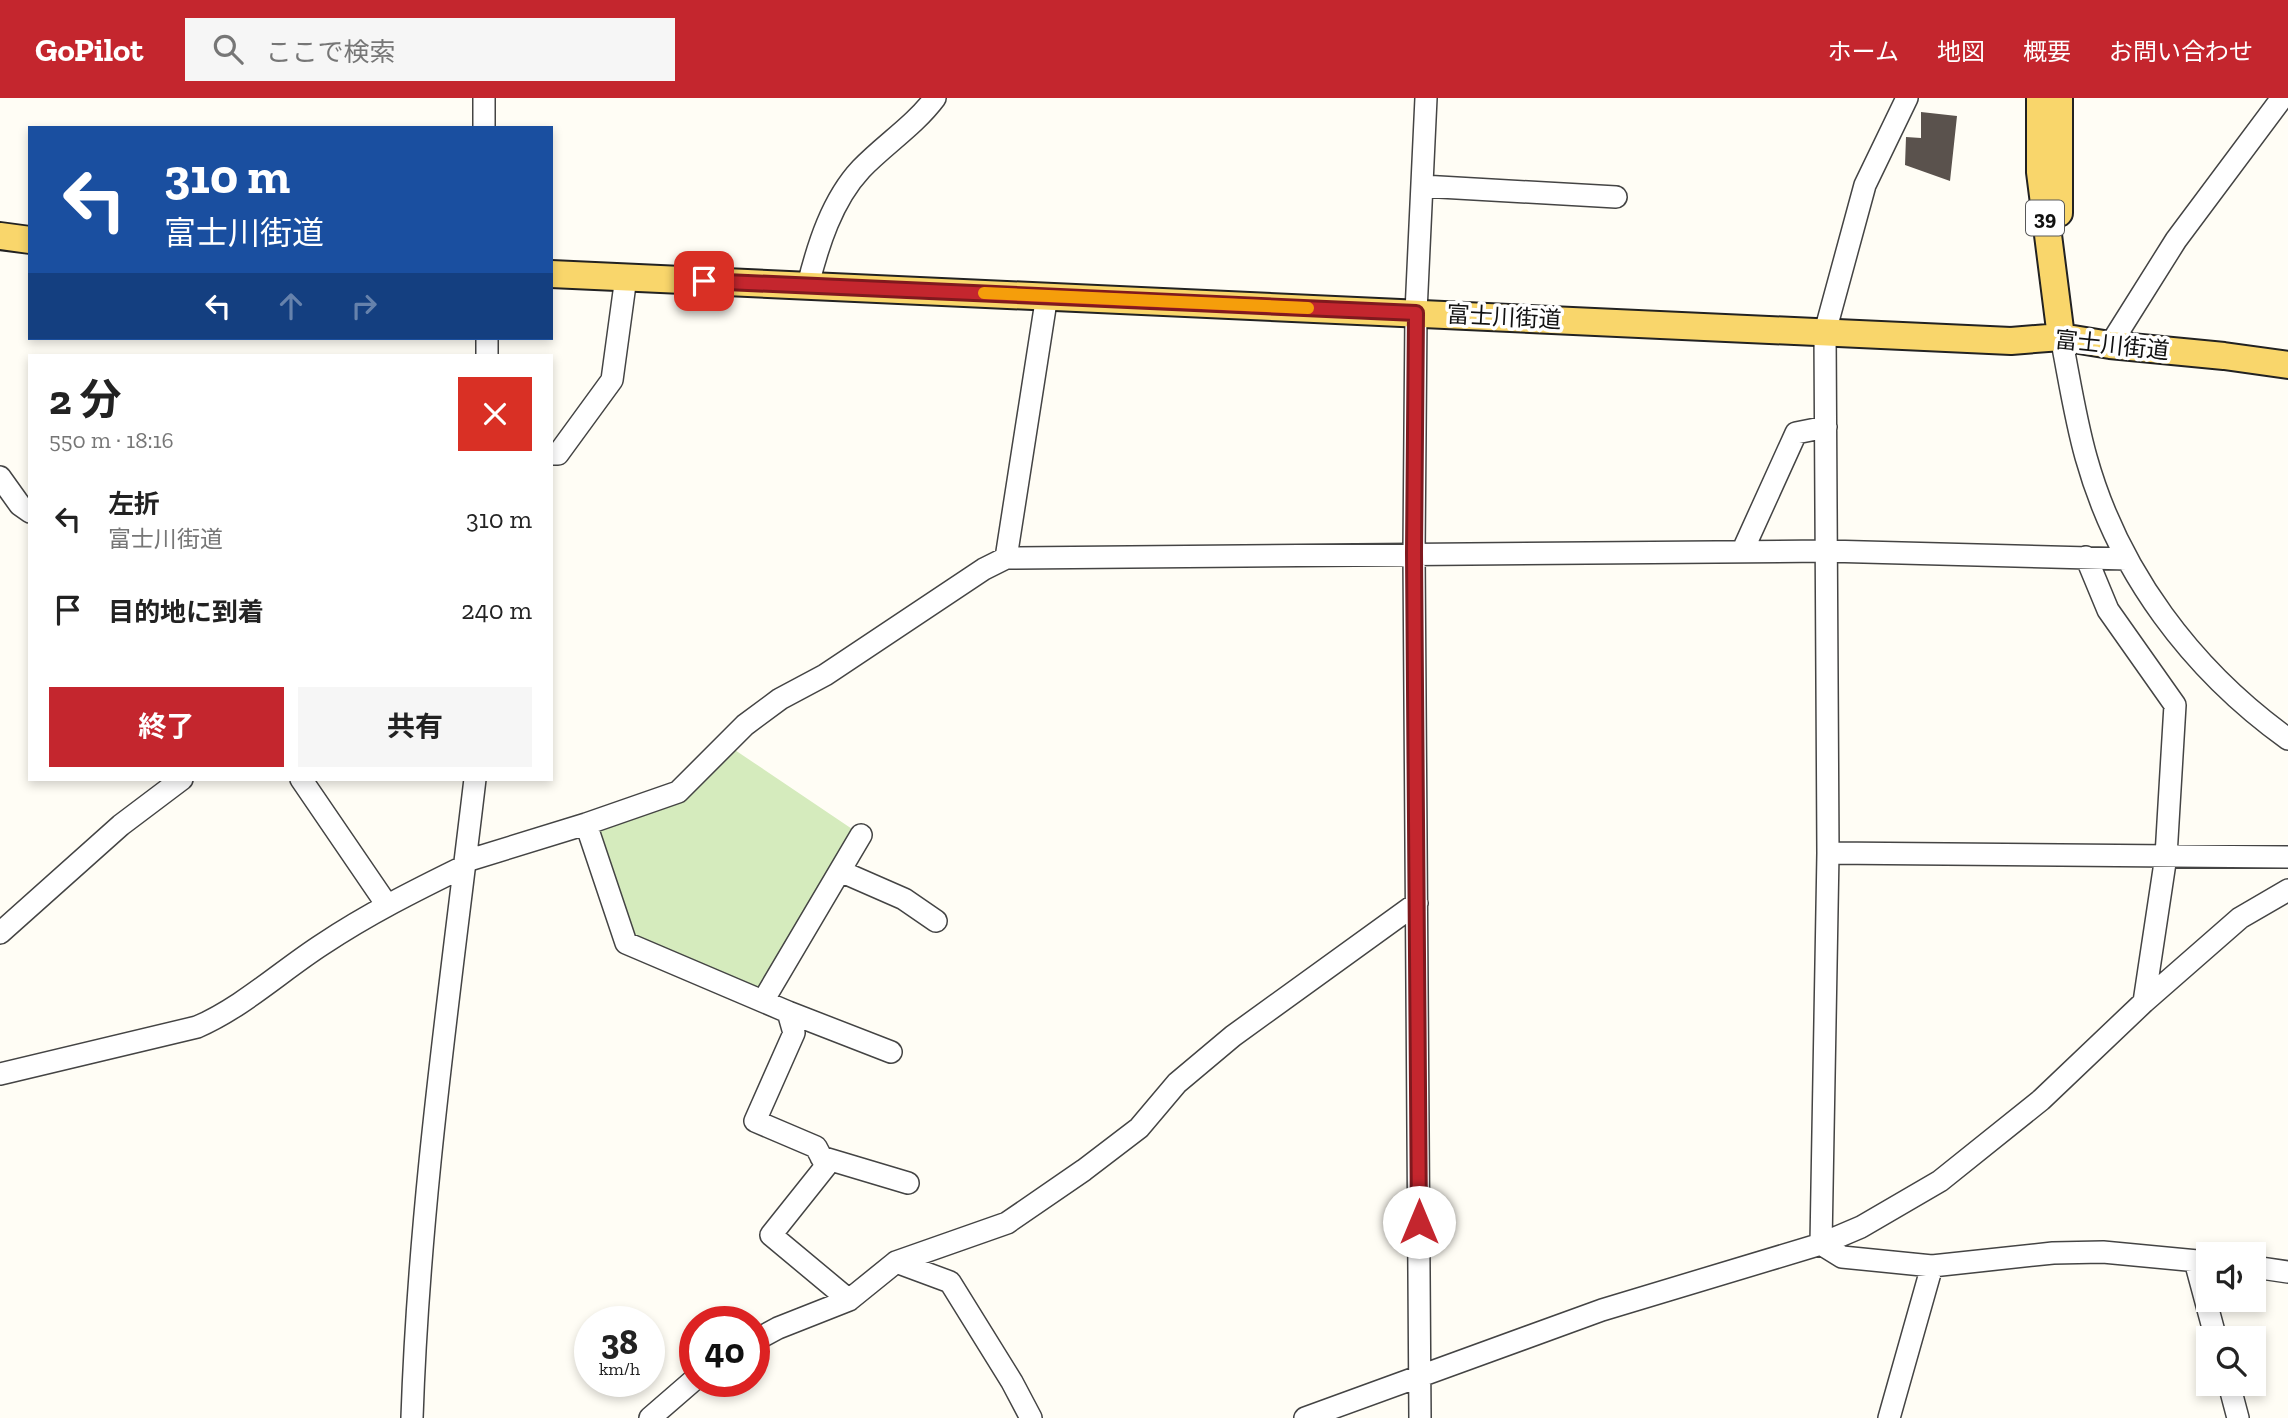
<!DOCTYPE html>
<html lang="ja">
<head>
<meta charset="utf-8">
<style>
	body { margin:0; font-family:"Zilla Slab","Noto Sans JP",serif; background:#f6f6f6; color:#222; height:100vh; display:flex; flex-direction:column; font-size:26px; white-space:nowrap }
	* { box-sizing:border-box; margin:0 }
	p { font-size:23px; color:#767676 }
	.icon { flex:none; width:38px; height:38px; fill:none; stroke:currentColor; stroke-width:2; stroke-linecap:round; stroke-linejoin:round }
	.map { position:relative; flex:1; overflow:hidden }
	.details { position:absolute; left:28px; top:256px; width:525px; height:427px; display:flex; flex-direction:column; background:#fff; border-radius:0px; box-shadow:0 4px 10px #0003 }
	.details>* { flex:none }
	.hud { position:absolute; left:28px; top:28px; width:525px; height:214px; border-radius:0px; box-shadow:0 4px 10px #0003; background:#1a4fa0; color:#fff; overflow:hidden }
	.buttons { position:absolute; left:2196px; top:1144px; display:grid; gap:14px }
	.buttons a { display:grid; place-items:center; width:70px; height:70px; border-radius:0px; background:#fff; box-shadow:0 4px 10px #0003; font-size:35px }
	.speed { position:absolute; left:574px; top:1208px; display:flex; gap:14px; font-size:35px; font-weight:700; text-align:center }
	.speed>* { display:grid; place-content:center; width:91px; height:91px; border-radius:50%; background:#fff; box-shadow:0 4px 10px #0003; line-height:1 }
	.speed small { font-size:18px; font-weight:400 }
	.speed .limit { border:10px solid #d22; background:#fff; color:#111 }
	.pin { position:absolute; display:grid; place-items:center; width:60px; height:60px; color:#fff; margin:-30px; border-radius:14px; box-shadow:0 4px 10px #0006 }
	.me { position:absolute; width:77px; margin:-38px; rotate:0deg; stroke-linejoin:round; filter:drop-shadow(0 0 5px #0008) }
	.turn { display:flex; align-items:center; gap:24px; height:147px; padding:0 21px; font-size:32px }
	.turn .icon { width:91px; height:91px; stroke-width:2.5 }
	.turn b { display:block; font-size:49px; line-height:60px }
	.lanes { display:flex; align-items:center; height:66px; padding:0 21px; background:#0003; justify-content:center; gap:35px; direction:ltr }
	.lanes .off { opacity:.35 }
	.round { display:grid; place-items:center; flex:none; width:74px; height:74px; border-radius:0px; background:#f6f6f6 }
	.headline { display:flex; align-items:center; justify-content:space-between; height:119px; padding:0 21px }
	h1 { font-size:42px; font-weight:700; line-height:52px }
	.action { display:flex; gap:14px; margin-top:auto; padding:14px 21px }
	.action a { flex:1; height:80px; border-radius:0px; background:#c4262e; color:#fff; font-size:28px; font-weight:700; line-height:80px; text-align:center }
	.action a+a { background:#f6f6f6; color:#222 }
	ul { padding:0; list-style:none }
	li { display:flex; align-items:center; gap:21px; height:91px; padding:0 21px }
	li div { flex:1 }
	li b { display:block; font-size:26px }
	li em { font-style:normal }
	header { display:flex; align-items:center; gap:42px; box-sizing:border-box; height:98px; padding:0 35px; background:#c4262e; color:#fff }
	header strong { font-size:33px }
	nav { display:flex; gap:38px; margin-inline-start:auto; font-size:24px }
	.search { width:490px; height:63px; background:#f6f6f6; display:flex; align-items:center; gap:18px; box-sizing:border-box; padding:0 24px; border-radius:0px; color:#767676; font-size:26px }
	.map>svg:first-child { display:block }
	.green { fill:#d5ebbd }
	.building { fill:#5a524d }
	.lines { fill:none; stroke-linecap:round; stroke-linejoin:round }
	.minor-casing { stroke:#444; stroke-width:24 }
	.major-casing { stroke:#222; stroke-width:30 }
	.minor { stroke:#fff; stroke-width:21 }
	.major { stroke:#f9d66b; stroke-width:26 }
	.route-casing { stroke:#7f191e; stroke-width:18 }
	.route { stroke:#c4262e; stroke-width:12 }
	.slow { stroke:#f59e0b; stroke-width:12 }
	.labels { text-anchor:middle; stroke-width:7; stroke-linejoin:round; paint-order:stroke }
	.shield { fill:#fff; stroke:#585858; stroke-width:2 }
	.shield-label { font-size:21px; font-weight:bold; fill:#111 }
	.street-label { font-size:23px; fill:#111; stroke:#fff }
</style>
</head>
<body>
<header>
<strong>GoPilot</strong>
<div class="search"><svg class="icon" aria-label="search" viewBox="0 0 24 24"><circle cx="10" cy="10" r="6"/><path d="M15 15l6 6"/></svg>ここで検索</div>
<nav><a>ホーム</a><a>地図</a><a>概要</a><a>お問い合わせ</a></nav>
</header>
<div class="map">
<svg width="2288" height="1320" viewBox="0 0 2288 1320">
	<rect width="100%" height="100%" fill="#fffdf5"/>
	<path class="green" d="M726,646L861,737L763,903L626,845L586,726L678,694Z"/>
	<path class="building" d="M1921,14L1957,18L1950,83L1905,67L1906,39L1921,40Z"/>
	<g class="lines">
		<defs>
			<path id="minor" d="M484,0V30
				M1422,88L1616,99
				M808,187C818,147 832,102 861,71C885,46 914,28 935,0
				M2061,239C2069,279 2075,320 2086,359C2118,474 2192,572 2288,641
				M487,240V257
				M2110,247L2176,142L2282,0
				M551,356H558L612,282L626,179
				M0,379L20,407L30,414
				M1742,454L1796,335L1826,329
				M2086,459L2108,512L2175,607L2166,758L2144,904
				M1006,460L1047,197
				M301,681L387,807
				M586,726L626,845L788,914L794,935L755,1023L816,1049L826,1068L771,1137L849,1202
				M1828,755L2288,759
				M466,763L586,726L678,694L745,627L780,601L825,577L984,471L1006,460L1826,453L2127,461
				M840,773L904,801L936,823
				M0,835L121,727L182,681
				M763,903L861,737
				M788,914L891,954
				M0,976L197,929C243,909 281,873 323,846C368,816 416,792 465,768
				M821,1059L908,1085
				M1821,1146L1828,755L1825,234L1865,87L1907,0
				M1821,1146L1842,1159L1932,1168L2053,1155L2103,1154L2208,1164
				M2195,1163L2216,1241
				M896,1164L950,1184L1012,1284L1031,1320
				M2254,1169L2288,1174
				M754,1243L778,1230L849,1202L896,1164L1007,1125L1084,1072L1139,1030L1177,985L1233,938L1417,805
				M2229,1286L2238,1320
				M412,1320C419,1106 450,893 475,681
				M650,1320L695,1281
				M1305,1320L1602,1212L1821,1146L1861,1129L1940,1083L2041,1002L2144,904L2240,820L2288,792
				M1420,1320L1414,455L1416,214L1426,0
				M1889,1320L1932,1168"/>
			<path id="major" d="M2040,0V74L2061,239
				M2059,115V0
				M0,138L30,142
				M551,176L2011,243L2061,239L2110,247L2224,258L2288,267"/>
		</defs>
		<use href="#minor" class="minor-casing"/>
		<use href="#major" class="major-casing"/>
		<use href="#minor" class="minor"/>
		<use href="#major" class="major"/>
	</g>
	<g class="lines">
		<defs>
			<path id="route" d="M704,183L1416,215L1414,455L1419,1124"/>
		</defs>
		<use href="#route" class="route-casing"/>
		<use href="#route" class="route"/>
		<path class="slow" d="M984,195L1308,210"/>
	</g>
	<g class="labels">
		<rect class="shield" x="2026" y="102.5" width="38" height="35" rx="5"/>
		<g class="shield-label">
			<text x="2045" y="127">39</text>
		</g>
		<g class="street-label">
			<text transform="translate(1504 219) rotate(3)" y="8">富士川街道</text>
			<text transform="translate(2112 247) rotate(6)" y="8">富士川街道</text>
		</g>
	</g>
</svg>
<div class="buttons">
<a><svg class="icon" aria-label="sound" viewBox="0 0 24 24"><path d="M4 9h4l5-4v14l-5-4H4zM17 9q2 3 0 6"/></svg></a>
<a><svg class="icon" aria-label="search" viewBox="0 0 24 24"><circle cx="10" cy="10" r="6"/><path d="M15 15l6 6"/></svg></a>
</div>
<div class="speed"><div>38<small>km/h</small></div><div class="limit">40</div></div>
<div class="pin" style="left:704px;top:183px;background:#d93025"><svg class="icon" aria-label="arrive" viewBox="0 0 24 24"><path d="M6 21V4h12l-3 4 3 4H6"/></svg></div>
<svg class="me" style="left:1419px;top:1124px" viewBox="-20 -20 40 40"><circle r="19" fill="#fff"/><path d="M0-13L10 11 0 6-10 11z" fill="#c4262e"/></svg>
<div class="hud">
<div class="turn"><svg class="icon" aria-label="left" viewBox="0 0 24 24"><path d="M17 20v-9H6M10 6l-5 5 5 5"/></svg><div><b>310 m</b>富士川街道</div></div>
<div class="lanes"><svg class="icon" aria-label="left" viewBox="0 0 24 24"><path d="M17 20v-9H6M10 6l-5 5 5 5"/></svg><svg class="icon off" aria-label="ahead" viewBox="0 0 24 24"><path d="M12 20V5M6 11l6-6 6 6"/></svg><svg class="icon off" aria-label="right" viewBox="0 0 24 24"><path d="M7 20v-9h11M14 6l5 5-5 5"/></svg></div>
</div>
<section class="details">
<div class="headline"><div><h1>2 分</h1><p>550 m · 18:16</p></div><a class="round" style="background:#d93025;color:#fff"><svg class="icon" aria-label="close" viewBox="0 0 24 24"><path d="M6 6l12 12M18 6L6 18"/></svg></a></div>
<ul>
<li><svg class="icon" aria-label="left" viewBox="0 0 24 24"><path d="M17 20v-9H6M10 6l-5 5 5 5"/></svg><div><b>左折</b><p>富士川街道</p></div><em>310 m</em></li>
<li><svg class="icon" aria-label="arrive" viewBox="0 0 24 24"><path d="M6 21V4h12l-3 4 3 4H6"/></svg><div><b>目的地に到着</b></div><em>240 m</em></li>
</ul>
<div class="action"><a>終了</a><a>共有</a></div>
</section>
</div>
</body>
</html>
